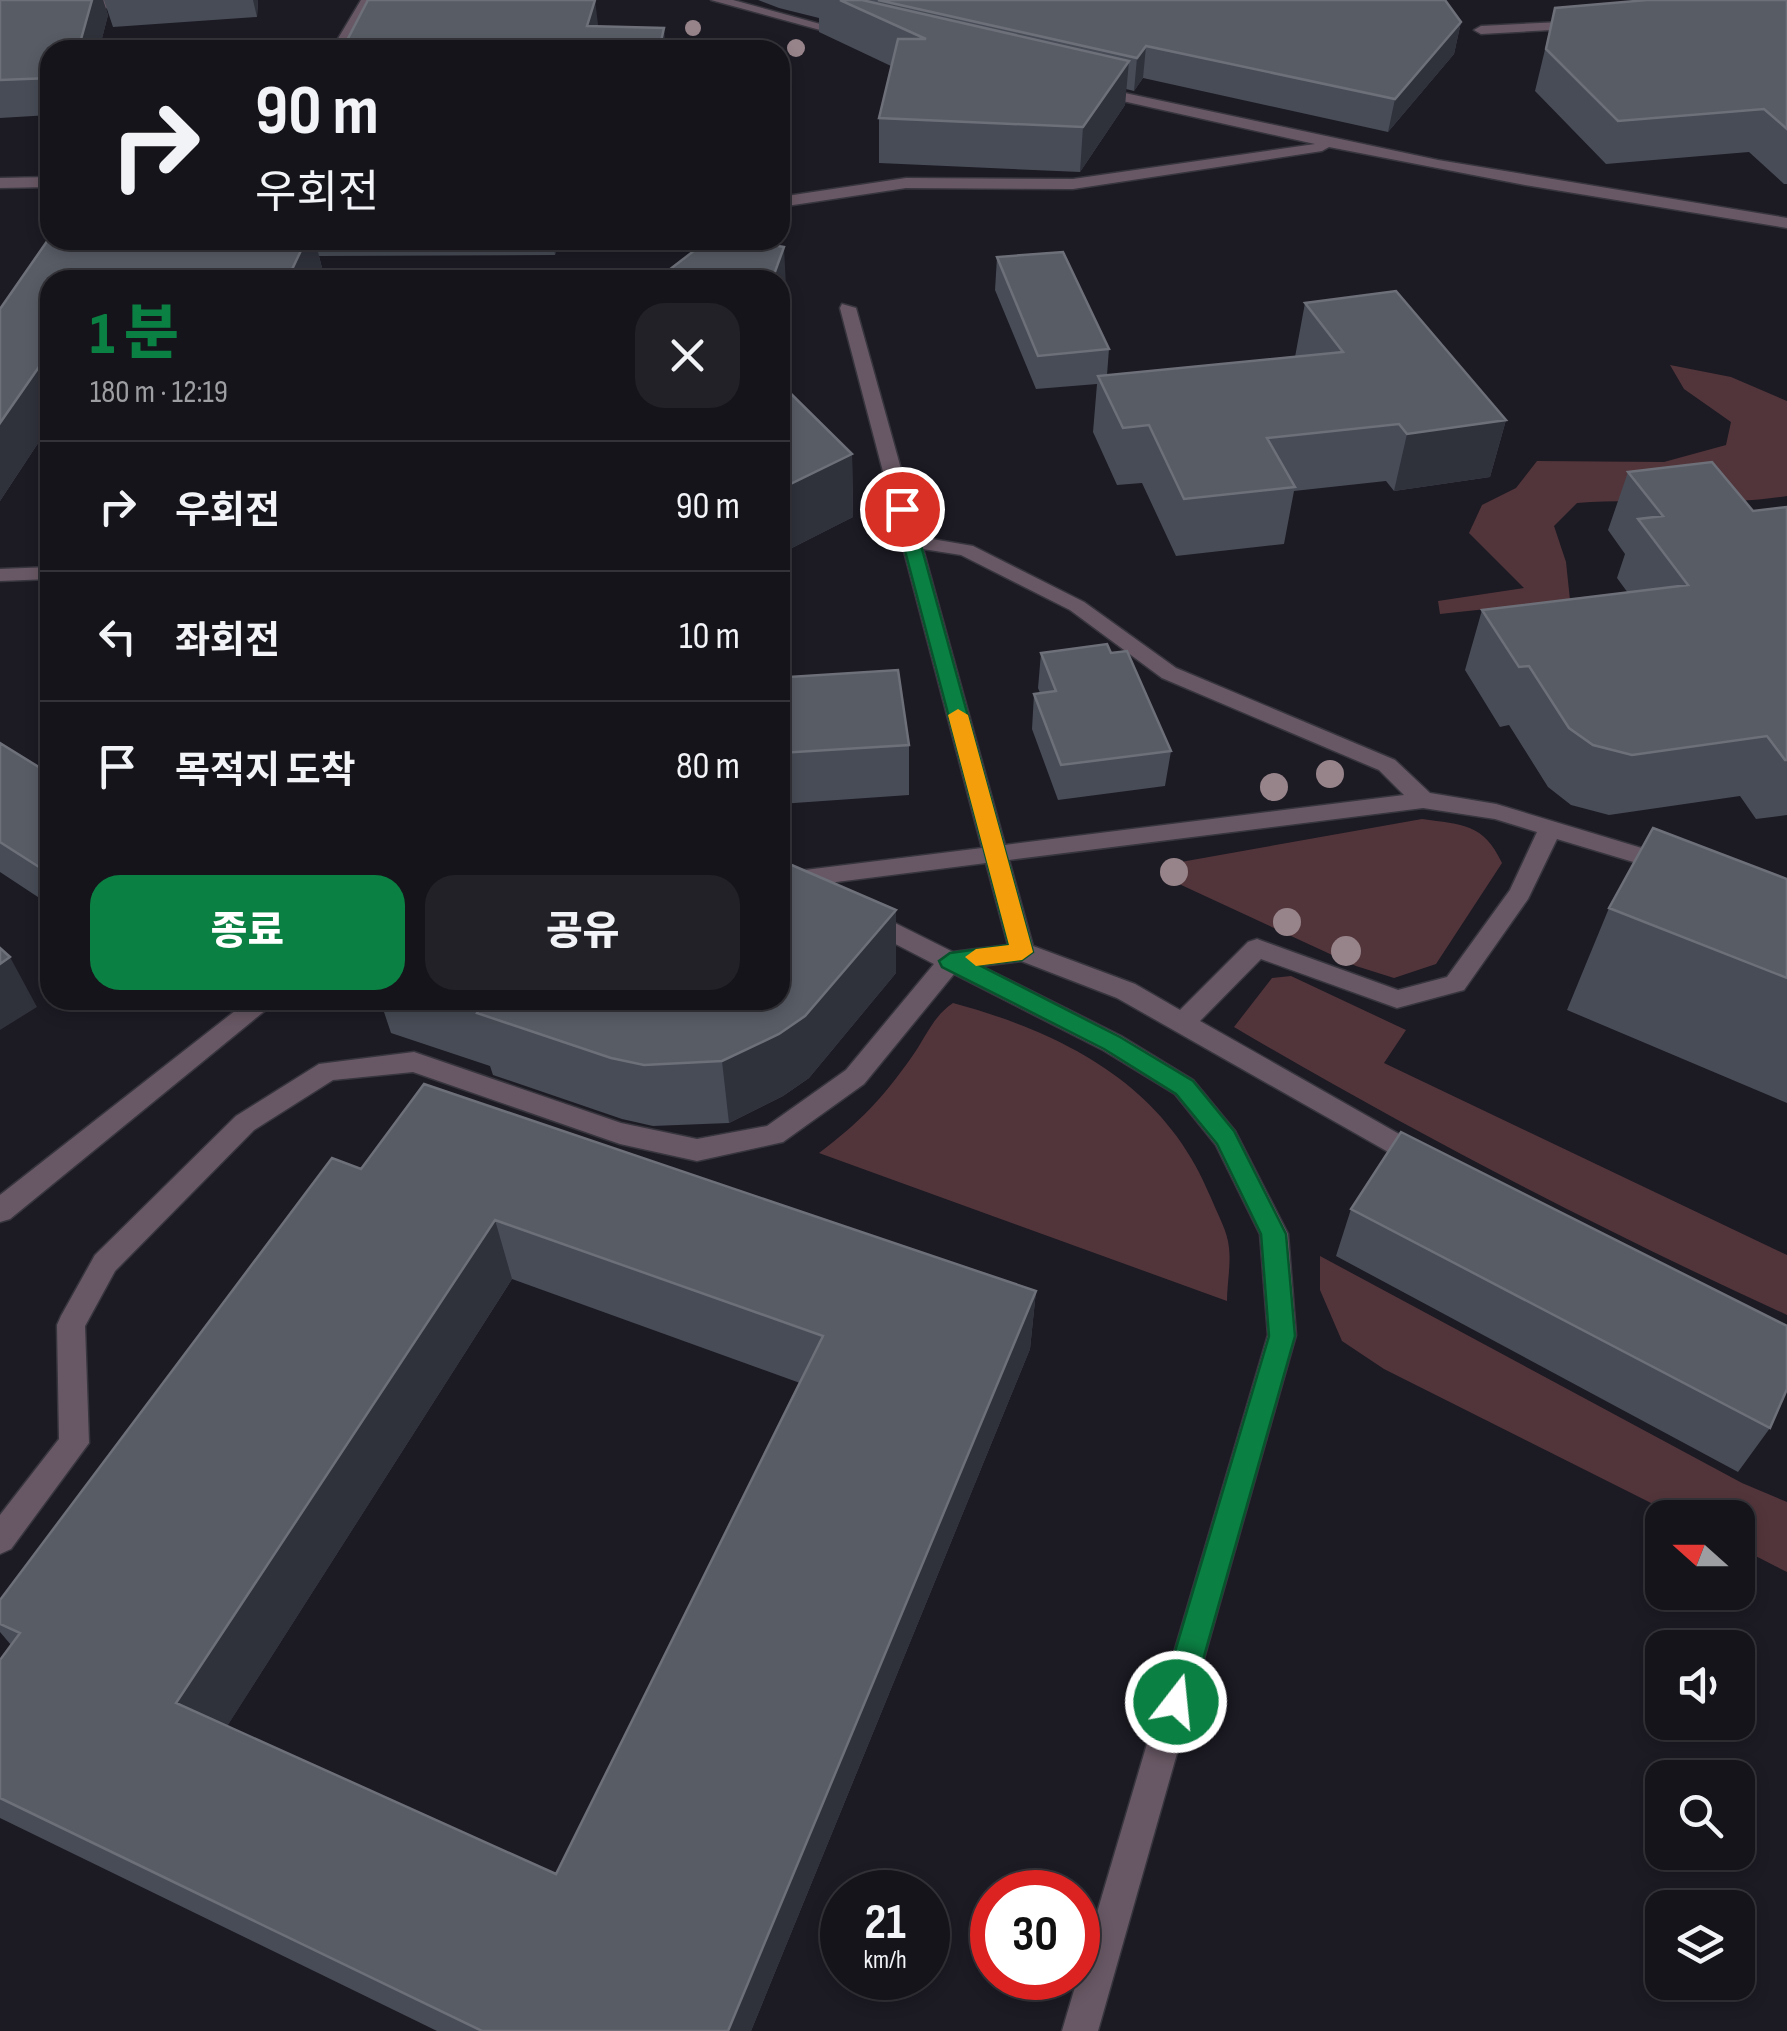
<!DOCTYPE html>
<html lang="ko">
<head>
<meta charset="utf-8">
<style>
	body { margin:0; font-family:"Sofia Sans Condensed","Noto Sans KR",sans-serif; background:#222127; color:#f1f3f6; height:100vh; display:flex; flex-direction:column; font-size:38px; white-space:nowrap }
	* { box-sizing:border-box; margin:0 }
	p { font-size:32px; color:#9d9ea2 }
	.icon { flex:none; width:55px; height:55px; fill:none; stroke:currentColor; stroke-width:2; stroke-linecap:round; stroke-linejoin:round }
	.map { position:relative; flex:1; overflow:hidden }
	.drawer { position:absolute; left:40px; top:270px; width:750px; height:740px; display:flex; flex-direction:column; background:#15141a; border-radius:30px; box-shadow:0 5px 15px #0003,0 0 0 2px #343339 }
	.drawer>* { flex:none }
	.guide { position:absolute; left:40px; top:40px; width:750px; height:210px; border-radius:30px; box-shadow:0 5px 15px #0003,0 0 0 2px #343339; background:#15141a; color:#f1f3f6; overflow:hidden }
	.needle { width:65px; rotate:291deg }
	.fabs { position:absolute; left:1645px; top:1500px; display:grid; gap:20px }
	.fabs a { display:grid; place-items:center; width:110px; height:110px; border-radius:20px; background:#15141a; box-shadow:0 5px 15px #0003,0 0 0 2px #343339; font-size:50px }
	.speed { position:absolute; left:820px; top:1870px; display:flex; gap:20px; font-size:50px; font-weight:700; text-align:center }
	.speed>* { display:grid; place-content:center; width:130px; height:130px; border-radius:50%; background:#15141a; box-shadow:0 5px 15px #0003,0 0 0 2px #343339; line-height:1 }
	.speed small { font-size:25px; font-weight:400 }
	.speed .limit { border:15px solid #d22; background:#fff; color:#111 }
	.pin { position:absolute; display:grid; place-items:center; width:85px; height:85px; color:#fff; margin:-42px; border:5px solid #fff; border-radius:50%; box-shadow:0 2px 10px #0007 }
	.me { position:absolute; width:110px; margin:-55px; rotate:16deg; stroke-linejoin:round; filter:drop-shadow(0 0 8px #0008) }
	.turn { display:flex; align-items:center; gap:35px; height:210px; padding:0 50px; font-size:45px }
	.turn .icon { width:130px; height:130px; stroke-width:2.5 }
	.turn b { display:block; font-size:70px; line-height:85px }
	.round { display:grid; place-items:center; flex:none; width:105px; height:105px; border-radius:30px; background:#222127 }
	.head { display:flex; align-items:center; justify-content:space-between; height:170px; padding:0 50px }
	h1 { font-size:60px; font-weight:800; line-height:75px; color:#0b8043 }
	.cta { display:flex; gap:20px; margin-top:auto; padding:20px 50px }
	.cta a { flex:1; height:115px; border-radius:30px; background:#0b8043; color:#fff; font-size:40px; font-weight:800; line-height:115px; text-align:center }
	.cta a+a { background:#222127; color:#f1f3f6 }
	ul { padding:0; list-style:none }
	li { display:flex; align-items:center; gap:30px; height:130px; padding:0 50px; border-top:2px solid #343339 }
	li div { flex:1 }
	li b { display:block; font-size:38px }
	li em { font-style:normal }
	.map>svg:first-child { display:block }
	.green { fill:#52353a }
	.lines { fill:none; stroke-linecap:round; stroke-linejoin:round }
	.minor-casing { stroke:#37353e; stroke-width:3 }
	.minor { fill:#685865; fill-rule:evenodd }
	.tree { fill:#97848a }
	.wall { fill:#474c56; fill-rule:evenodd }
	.shaded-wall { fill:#2f313b }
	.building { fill:#585c65; stroke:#6d7079; stroke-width:2.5; fill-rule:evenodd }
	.route { fill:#0b8043; stroke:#07532c; stroke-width:2.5 }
	.slow { fill:#f59e0b }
</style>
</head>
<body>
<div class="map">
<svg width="1787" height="2031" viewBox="0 0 1787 2031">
	<rect width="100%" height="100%" fill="#1c1a23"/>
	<path class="green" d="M1670,365L1731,377L1787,401V496C1718,507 1647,498 1577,503L1554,526L1566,562L1570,600L1440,614L1438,601L1524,588L1469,533L1482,505L1516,488L1537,461L1664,462L1726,445L1731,422L1684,389Z
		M1422,819C1463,825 1483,823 1502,863L1436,964L1394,978L1356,966L1164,877V865Z
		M1291,976L1406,1030L1384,1063L1787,1255V1315C1597,1228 1414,1133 1234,1027L1272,978Z
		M953,1003C1064,1033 1166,1085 1211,1198C1217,1213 1228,1232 1229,1248C1231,1265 1227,1284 1227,1301L819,1153C859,1123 882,1099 911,1058C925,1039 933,1016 953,1003Z
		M1320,1256L1742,1483L1787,1502V1572L1738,1547V1518L1679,1517L1384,1369L1342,1341L1320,1290Z"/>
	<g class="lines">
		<defs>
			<path id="minor" d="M106,0H165L158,4L0,16V8Z
				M361,0H375L345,50H269L276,46L336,42Z
				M711,0H733L860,35L853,39Z
				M1582,21L1587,22V28L1481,34L1474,30L1481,26Z
				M1092,86L1438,160L1787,218V228L1525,185L1329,147L1322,151L1073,189L906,188L780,207V197L906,178L1073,179L1315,144L1087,93L1085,90Z
				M50,177V187L0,188V178Z
				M842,304L856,308L920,537L973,546L1084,602L1176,668L1395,760L1430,793L1496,804L1678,859L1682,865L1670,873L1557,839L1528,899L1464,990L1397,1008L1261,959L1200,1021L1429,1151L1433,1159L1429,1167L1420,1170L1117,998L1021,961L981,966L1121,1036L1193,1080L1235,1131L1288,1234L1296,1335L1098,2031H1062L1268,1335L1260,1234L1216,1145L1175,1094L1103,1050L954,974L864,1084L783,1142L697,1161L620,1144L413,1072L333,1080L254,1130L115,1271L85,1326L89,1443L11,1549L0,1554V1515L59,1439L57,1325L61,1316L95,1255L236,1116L319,1064L414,1052L621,1123L697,1139L767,1126L846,1070L934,964L857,924L853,918L857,912H873L953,952L1008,945L986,863L789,888L780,885L781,874L789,872L982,848L840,308ZM923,549L961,555L1070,610L1162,678L1379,770L1404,795L1005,845ZM1423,808L1495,819L1537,832L1510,890L1447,977L1398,990L1257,939L1248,942L1180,1010L1135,984L1033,946L1009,860Z
				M50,567V579L0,581V569Z
				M249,1000H278L10,1219L0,1222V1195Z"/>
		</defs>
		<use href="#minor" class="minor-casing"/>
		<use href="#minor" class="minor"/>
	</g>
	<g class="tree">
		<circle cx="693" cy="28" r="8"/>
		<circle cx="796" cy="48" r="9"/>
		<circle cx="1330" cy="774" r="14"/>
		<circle cx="1274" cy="787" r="14"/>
		<circle cx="1174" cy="872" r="14"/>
		<circle cx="1287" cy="922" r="14"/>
		<circle cx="1346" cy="951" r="15"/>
	</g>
	<path class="wall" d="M0,0H103L108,15L99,50H50V115L0,118Z
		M104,0H258L257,17L113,27Z
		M758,0H1445L1461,22L1454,54L1388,132L1143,78L1134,91L1126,89L1125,105L1080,172L879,163V118L891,66L819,32V18L779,8Z
		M1787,0V184H1784L1749,152L1606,164L1535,91L1555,8Z
		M50,240H559L555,255L319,256L323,272L320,280H50V425L0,501V309Z
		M997,257L1109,349L1107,375L1295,357L1305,303L1506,420L1490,477L1394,491L1386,481L1294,491L1284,544L1176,556L1142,483L1117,485L1093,432L1097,384L1036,389L995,290Z
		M780,383L852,454L853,517L788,550L780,546Z
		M1628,472L1753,511L1787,507V815L1756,819L1740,796L1609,815L1571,805L1548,787L1509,725L1500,727L1465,670L1482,610L1628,593L1617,578L1625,554L1608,530Z
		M1041,653H1111L1171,751L1165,786L1058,800L1032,729L1034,694L1040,693L1038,688Z
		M780,672L909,745V795L780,804Z
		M0,743L50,774V905L0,872Z
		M1787,879V1103L1567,1010L1609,908Z
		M896,973L809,1078L783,1096L729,1123L653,1126L622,1119L493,1075L490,1066L391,1033L380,1000H780Z
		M361,1169L1036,1291L1030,1349L751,2031H437L0,1818V1660L11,1645L0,1632V1600ZM512,1279L800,1383L556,1874L227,1726Z
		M1351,1209L1770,1428L1738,1472L1336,1256Z"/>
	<path class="shaded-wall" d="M92,0H103L108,15L99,50H78Z
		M253,0H258L257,17Z
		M595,0L601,49L587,26Z
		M1461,22L1454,54L1388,132L1395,99Z
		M664,28L666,50H659Z
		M1146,46L1143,78L1134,91L1137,58Z
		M1129,61L1125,105L1080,172L1083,127Z
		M306,240H315L323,272L320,280H287Z
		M553,240H559L555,255Z
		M784,247L787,306L780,326V280H772Z
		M50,351V425L0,501V423Z
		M1506,420L1490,477L1394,491L1407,434Z
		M852,454L853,517L788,550L784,487Z
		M896,910V973L809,1078L783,1096L729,1123L722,1061Z
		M10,957L37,1007L0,1030V964Z
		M495,1220L512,1279L212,1750L176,1703Z
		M1036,1291L1030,1349L751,2031H728Z"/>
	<path class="building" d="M0,0H92L78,50H50V78L0,80Z
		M368,0H595L587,26L664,28L659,50H342Z
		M840,0H862L1129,61L1083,127L879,118L898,39H926Z
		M878,0H1445L1461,22L1395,99L1146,46L1137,58Z
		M1647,0H1787V129L1764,109L1618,121L1546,49L1555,8Z
		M50,237V240H306L287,280H50V351L0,423V309Z
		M708,240H742L784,247L772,280H656Z
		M1063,252L1109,349L1038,356L997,257Z
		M1396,291L1506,420L1407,434L1399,424L1267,438L1295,487L1184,499L1149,425L1123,428L1098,376L1343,352L1305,303Z
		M780,383L852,454L784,487L780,485Z
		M1712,462L1753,511L1787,507V760H1785L1767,736L1632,755L1593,745L1569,728L1529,666L1519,667L1482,610L1688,585L1638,519L1663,516L1628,472Z
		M1107,644L1111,653L1127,651L1171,751L1061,765L1034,694L1056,691L1041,653Z
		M898,670L909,745L780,753V672L789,677Z
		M0,743L50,774V874L0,842Z
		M1653,828L1787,879V978L1609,908Z
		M780,860L896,910L805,1016L779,1034L722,1061L644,1065L611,1058L477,1013L481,1007L461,1000H780Z
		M0,948L10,957L0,964Z
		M424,1084L1036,1291L728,2031H482L0,1798V1660L20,1633L0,1624V1600L332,1158L361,1169ZM495,1220L823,1336L556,1874L176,1703Z
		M1401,1132L1787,1326V1389L1770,1428L1351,1209Z"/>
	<path class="route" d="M902,504L911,509L1033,952L1022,960L979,965L1120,1037L1193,1081L1234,1131L1286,1234L1295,1336L1191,1702L1186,1712L1176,1717L1165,1712L1160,1702L1269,1336L1261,1234L1217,1144L1176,1094L1104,1049L942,967L939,961L950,953L1009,945L894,509Z"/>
	<path class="slow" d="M958,709L968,715L1033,952L1022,960L976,966L965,957L976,949L1009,945L948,715Z"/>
</svg>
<div class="fabs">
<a><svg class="needle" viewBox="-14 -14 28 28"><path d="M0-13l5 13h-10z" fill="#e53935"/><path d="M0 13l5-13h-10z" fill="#9d9ea2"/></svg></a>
<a><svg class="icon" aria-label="sound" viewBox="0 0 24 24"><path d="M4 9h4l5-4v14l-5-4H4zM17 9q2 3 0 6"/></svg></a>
<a><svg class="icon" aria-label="search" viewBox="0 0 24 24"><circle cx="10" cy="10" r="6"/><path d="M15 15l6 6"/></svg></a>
<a><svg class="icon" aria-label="layers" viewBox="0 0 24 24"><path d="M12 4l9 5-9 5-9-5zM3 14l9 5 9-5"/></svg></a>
</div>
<div class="speed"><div>21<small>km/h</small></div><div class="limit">30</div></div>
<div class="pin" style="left:902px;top:509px;background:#d93025"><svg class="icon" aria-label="arrive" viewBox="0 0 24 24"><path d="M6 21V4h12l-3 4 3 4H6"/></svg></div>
<svg class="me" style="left:1176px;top:1702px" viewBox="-20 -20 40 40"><circle r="17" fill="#0b8043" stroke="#fff" stroke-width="3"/><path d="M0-11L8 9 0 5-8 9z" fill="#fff"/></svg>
<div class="guide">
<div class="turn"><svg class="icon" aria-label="right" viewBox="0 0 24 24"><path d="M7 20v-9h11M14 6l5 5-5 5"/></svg><div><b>90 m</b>우회전</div></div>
</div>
<section class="drawer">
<div class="head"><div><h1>1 분</h1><p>180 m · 12:19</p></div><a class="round"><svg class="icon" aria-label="close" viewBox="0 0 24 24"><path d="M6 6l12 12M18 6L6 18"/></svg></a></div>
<ul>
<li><svg class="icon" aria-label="right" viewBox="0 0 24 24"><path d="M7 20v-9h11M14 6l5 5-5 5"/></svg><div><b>우회전</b></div><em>90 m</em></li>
<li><svg class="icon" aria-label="left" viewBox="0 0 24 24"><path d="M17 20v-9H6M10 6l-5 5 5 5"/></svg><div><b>좌회전</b></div><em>10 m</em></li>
<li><svg class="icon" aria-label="arrive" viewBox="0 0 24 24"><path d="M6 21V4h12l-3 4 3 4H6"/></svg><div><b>목적지 도착</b></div><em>80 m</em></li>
</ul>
<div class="cta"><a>종료</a><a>공유</a></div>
</section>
</div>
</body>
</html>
